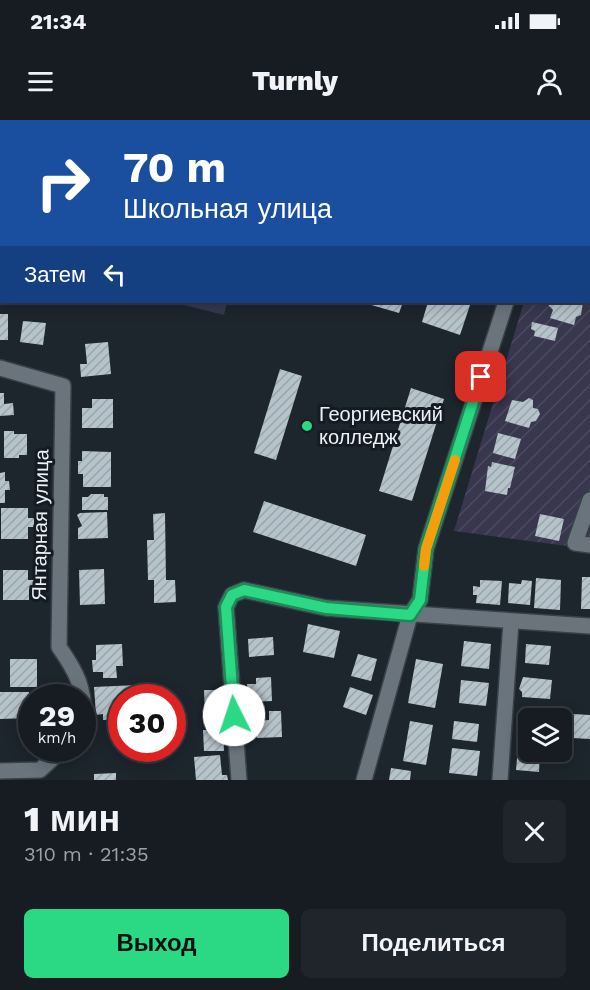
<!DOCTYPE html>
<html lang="ru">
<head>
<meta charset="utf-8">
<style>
	body { margin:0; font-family:"Work Sans",sans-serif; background:#1f252a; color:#f1f3f6; height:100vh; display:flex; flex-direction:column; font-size:22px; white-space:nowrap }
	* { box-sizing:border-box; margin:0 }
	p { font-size:20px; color:#9ea1a5 }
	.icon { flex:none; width:33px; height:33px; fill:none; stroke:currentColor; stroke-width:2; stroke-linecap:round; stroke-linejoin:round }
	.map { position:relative; height:660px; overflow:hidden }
	.sheet { display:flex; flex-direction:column; background:#161c22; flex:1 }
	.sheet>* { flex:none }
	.top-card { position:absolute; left:0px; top:0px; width:591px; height:183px; box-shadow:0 3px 15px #0003,0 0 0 2px #353a40; background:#1a4fa0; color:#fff; overflow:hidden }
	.tools { position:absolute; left:518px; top:588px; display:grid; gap:12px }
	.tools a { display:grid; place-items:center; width:54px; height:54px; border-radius:9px; background:#161c22; box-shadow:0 3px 15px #0003,0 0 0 2px #353a40; font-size:30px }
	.speed { position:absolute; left:18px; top:564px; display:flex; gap:12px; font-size:30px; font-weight:700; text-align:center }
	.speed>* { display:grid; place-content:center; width:78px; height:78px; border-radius:50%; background:#161c22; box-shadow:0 3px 15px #0003,0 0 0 2px #353a40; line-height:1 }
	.speed small { font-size:15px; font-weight:400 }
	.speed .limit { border:9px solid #d22; background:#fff; color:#111 }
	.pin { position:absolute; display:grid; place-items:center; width:51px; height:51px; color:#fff; margin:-26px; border-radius:12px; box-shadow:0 3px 9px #0006 }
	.me { position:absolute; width:66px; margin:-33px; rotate:356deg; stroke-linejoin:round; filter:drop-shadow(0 0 4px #0008) }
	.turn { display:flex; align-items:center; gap:21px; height:126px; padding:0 24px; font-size:27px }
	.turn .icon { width:78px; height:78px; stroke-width:2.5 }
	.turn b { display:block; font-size:42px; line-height:51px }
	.then { display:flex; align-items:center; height:57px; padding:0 24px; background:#0003; gap:12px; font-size:22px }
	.round { display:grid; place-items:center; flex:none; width:63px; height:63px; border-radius:9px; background:#1f252a }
	.summary { display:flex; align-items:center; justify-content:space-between; height:102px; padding:0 24px }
	h1 { font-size:36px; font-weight:800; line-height:45px }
	.cta { display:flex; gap:12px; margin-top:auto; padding:12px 24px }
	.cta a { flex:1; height:69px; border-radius:9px; background:#2bd884; color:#111; font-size:24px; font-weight:800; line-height:69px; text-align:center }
	.cta a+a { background:#1f252a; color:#f1f3f6 }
	.status { display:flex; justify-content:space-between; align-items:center; height:42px; padding:0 30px; background:#161c22; direction:ltr }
	.status svg { height:16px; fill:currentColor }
	header { display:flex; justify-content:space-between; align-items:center; height:78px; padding:0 24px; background:#161c22; font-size:27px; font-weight:800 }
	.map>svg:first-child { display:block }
	.park { fill:#38374e }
	.garden { fill:url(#garden-furrows) }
	.building { fill:url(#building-hatch) }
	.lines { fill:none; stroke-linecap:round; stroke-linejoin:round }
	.minor-casing { stroke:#394047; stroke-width:18 }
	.minor { stroke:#6a747d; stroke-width:15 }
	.route-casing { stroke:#1c8c56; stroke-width:15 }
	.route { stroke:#2bd884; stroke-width:10 }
	.slow { stroke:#f59e0b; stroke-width:10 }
	.poi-dot { fill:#2bd884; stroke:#141b23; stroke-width:2 }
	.labels { text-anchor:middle; stroke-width:6; stroke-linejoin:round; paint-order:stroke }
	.poi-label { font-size:20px; fill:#ecf1f7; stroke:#141b23; text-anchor:start }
	.street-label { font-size:20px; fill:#ecf1f7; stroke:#141b23 }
</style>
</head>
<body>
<div class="status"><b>21:34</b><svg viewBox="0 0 49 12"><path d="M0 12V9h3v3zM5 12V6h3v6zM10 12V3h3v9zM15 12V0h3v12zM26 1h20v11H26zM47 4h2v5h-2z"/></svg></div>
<header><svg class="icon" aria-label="menu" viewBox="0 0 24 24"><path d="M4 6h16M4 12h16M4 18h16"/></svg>Turnly<svg class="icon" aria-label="person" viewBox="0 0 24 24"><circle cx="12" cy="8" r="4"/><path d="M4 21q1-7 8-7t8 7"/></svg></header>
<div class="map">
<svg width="590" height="660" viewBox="0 0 590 660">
	<defs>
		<pattern id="garden-furrows" width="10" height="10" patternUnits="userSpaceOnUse" patternTransform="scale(1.5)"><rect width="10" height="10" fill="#38374e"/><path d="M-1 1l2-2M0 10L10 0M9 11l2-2" fill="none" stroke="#4b4b60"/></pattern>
		<pattern id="building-hatch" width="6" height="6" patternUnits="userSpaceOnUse" patternTransform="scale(1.5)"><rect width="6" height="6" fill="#b5c3ca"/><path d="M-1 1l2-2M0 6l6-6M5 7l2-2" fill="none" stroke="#9aa4aa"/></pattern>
	</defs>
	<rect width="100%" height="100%" fill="#1d252d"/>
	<path class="park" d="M0,0H153L2,2L1,159Z
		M172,182H227L224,195Z"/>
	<path class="garden" d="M579,0H590V429L454,411L524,182H590V2L579,1Z"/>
	<path class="building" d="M361,182H403L399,193Z
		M428,182H471L460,215L422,202Z
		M549,182H583L581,195L576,197L574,205L550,198L553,190L549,186Z
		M0,194H8V220H0Z
		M23,201L46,203L43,225L20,222Z
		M532,202L558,208L555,221L534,216L535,211L531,209Z
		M108,222L111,254L81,257L80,244H87L85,224Z
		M280,249L302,256L276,340L254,333Z
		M411,268L444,279L412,381L379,371Z
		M0,273H4V284L13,283L14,295L0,296Z
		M529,278L533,280V288L538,289L540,294L536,301L531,302L529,308L505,301L512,280L523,282Z
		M92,279H113V308H82V288H92Z
		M4,311H14V314H27V335H19V338H4Z
		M498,313L521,319L515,339L493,333Z
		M82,331L111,332V367H83V354H78V341H82Z
		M492,342L515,347L510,368H508L507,375L485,371L488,346L491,347Z
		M5,352V361H9L10,370H5V383H0V353Z
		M91,374H104V377H108V390H82V377H88Z
		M264,381L366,415L356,446L253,412Z
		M1,388H28V398H34V407H28V419H1Z
		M107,392L108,418L78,419V408L82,406L77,395L80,393Z
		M165,393L166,460H175L176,482L154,483V460H148L147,420H154L153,394Z
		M540,394L564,399L559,421L535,416Z
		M104,449L105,484L80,485L79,450Z
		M3,450H28V460H35V469H29V480H3Z
		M582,457H590V489H581Z
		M536,458L561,460L560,490L534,488Z
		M480,460L502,461L500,485L476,483L477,475H473V466L480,467Z
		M522,460L532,461L530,485L508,483L509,463L521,464Z
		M308,504L340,511L334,538L303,532Z
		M273,517L274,535L249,537L248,519Z
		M464,521L491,524L489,549L461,546Z
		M122,524L123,546H116L117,558H103V552H93L92,540H96V525Z
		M526,524L551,526L549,545L525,543Z
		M358,534L377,539L371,561L351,556Z
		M10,539H37V567H10Z
		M416,539L443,544L435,588L408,583Z
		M271,557L272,581L248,582L247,564H256V558Z
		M523,557L552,560L550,579L522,577V572L519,569Z
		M461,560L489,563L486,586L459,583Z
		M137,565V578H122V599L103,600V594L96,595L94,567Z
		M350,567L373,575L366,595L343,587Z
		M204,570H221L222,598H205Z
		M0,572H29L30,598L0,599Z
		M521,588L539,589V598H528V614H519Z
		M269,591H281L282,617L257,618V601L269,600Z
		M573,594L590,595V619L572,618Z
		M410,601L433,605L426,645L403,641Z
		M454,601L479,604L477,622L452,619Z
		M203,610H223L224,631H204Z
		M518,627L528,628V632H540L539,652L516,650Z
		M452,628L480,631L477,656L449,653Z
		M220,635L222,655H227L228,660H196L194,637Z
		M391,648L411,651L410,660H389Z
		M116,653V660H94V654Z"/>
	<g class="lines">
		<defs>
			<path id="minor" d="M565,2L566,0
				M0,248L63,266L59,527C78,554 83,566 85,600L82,603
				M590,380L575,423L590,425
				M0,651L40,650L64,628
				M239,660L226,487L232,475L244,470L326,488L590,506
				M364,660L410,495L420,480L426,429L506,182
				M500,660L511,502"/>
		</defs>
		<use href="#minor" class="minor-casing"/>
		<use href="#minor" class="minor"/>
	</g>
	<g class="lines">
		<defs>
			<path id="route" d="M234,595L226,487L232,475L244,470L326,488L410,495L420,480L426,429L481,257"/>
		</defs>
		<use href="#route" class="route-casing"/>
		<use href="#route" class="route"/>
		<path class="slow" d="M424,446L426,429L455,340"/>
	</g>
	<circle class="poi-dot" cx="307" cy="306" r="6"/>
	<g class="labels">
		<g class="poi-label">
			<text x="319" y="301">Георгиевский<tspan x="319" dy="23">колледж</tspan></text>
		</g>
		<g class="street-label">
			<text transform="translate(40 405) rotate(-89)" y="7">Янтарная улица</text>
		</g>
	</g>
</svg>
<div class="tools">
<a><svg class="icon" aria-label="layers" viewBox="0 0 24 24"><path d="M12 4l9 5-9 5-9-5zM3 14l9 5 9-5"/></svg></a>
</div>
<div class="speed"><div>29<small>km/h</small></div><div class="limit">30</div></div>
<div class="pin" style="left:481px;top:257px;background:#d93025"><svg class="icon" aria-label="arrive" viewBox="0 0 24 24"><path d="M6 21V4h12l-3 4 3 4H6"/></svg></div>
<svg class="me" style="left:234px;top:595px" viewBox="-20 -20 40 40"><circle r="19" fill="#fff"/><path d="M0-13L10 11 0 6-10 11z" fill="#2bd884"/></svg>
<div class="top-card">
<div class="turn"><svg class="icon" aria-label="right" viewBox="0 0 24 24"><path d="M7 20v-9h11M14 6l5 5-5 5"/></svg><div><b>70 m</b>Школьная улица</div></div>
<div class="then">Затем<svg class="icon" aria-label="left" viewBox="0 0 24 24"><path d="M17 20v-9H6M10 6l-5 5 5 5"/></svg></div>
</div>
</div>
<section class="sheet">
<div class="summary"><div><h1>1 мин</h1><p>310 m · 21:35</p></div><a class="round"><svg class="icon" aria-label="close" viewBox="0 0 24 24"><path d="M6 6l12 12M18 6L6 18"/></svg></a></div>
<div class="cta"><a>Выход</a><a>Поделиться</a></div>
</section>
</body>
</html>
